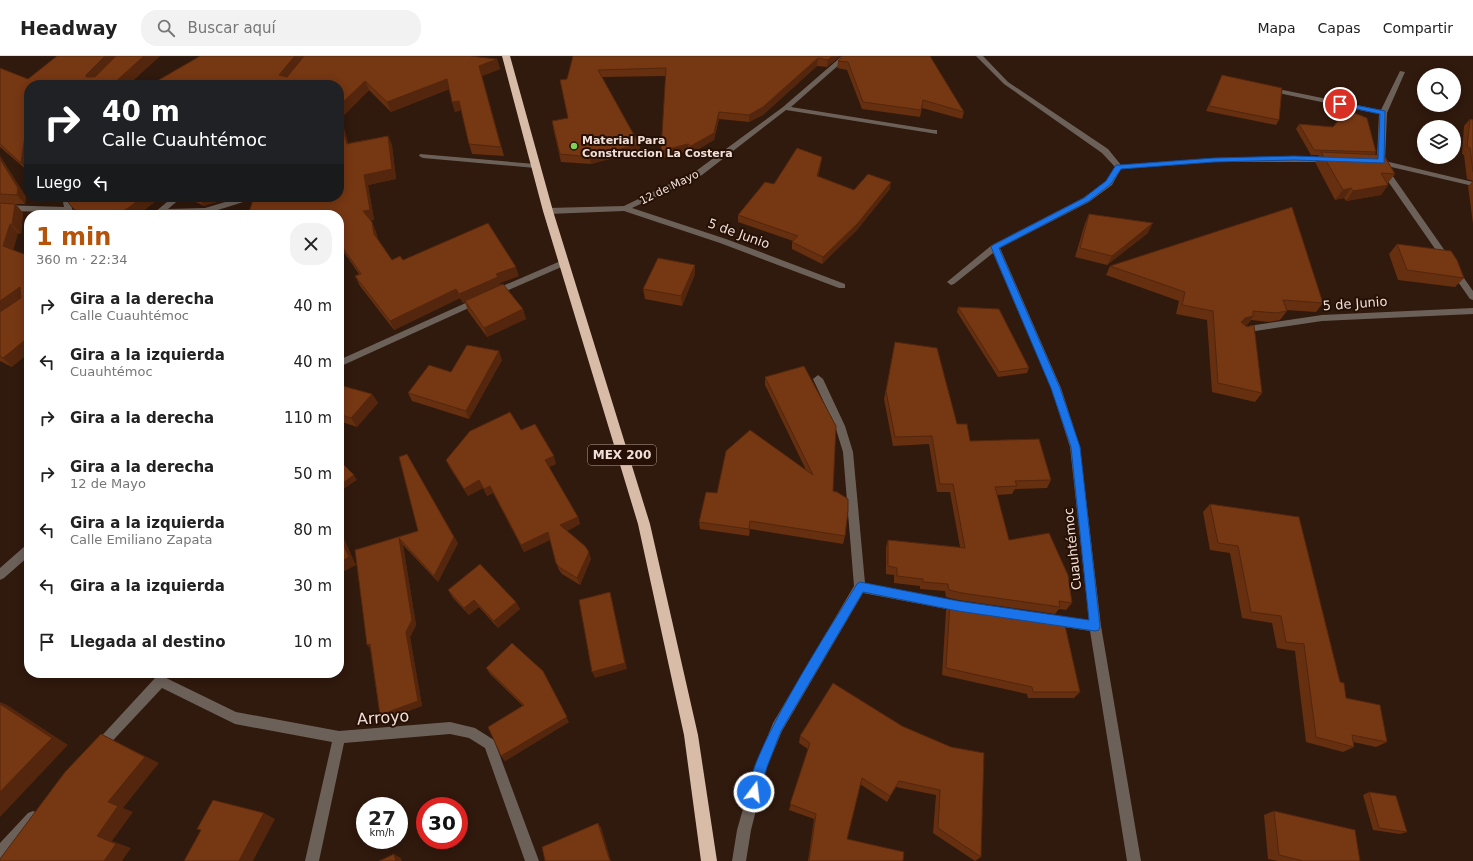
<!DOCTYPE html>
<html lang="es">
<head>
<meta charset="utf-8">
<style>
	body { margin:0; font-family:"DejaVu Sans",sans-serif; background:#f2f2f2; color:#222; height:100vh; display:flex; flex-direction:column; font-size:15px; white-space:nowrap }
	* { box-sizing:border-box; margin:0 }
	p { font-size:13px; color:#767676 }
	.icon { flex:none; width:22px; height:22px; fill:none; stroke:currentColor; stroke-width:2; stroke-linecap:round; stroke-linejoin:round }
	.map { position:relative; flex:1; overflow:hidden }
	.panel { position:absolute; left:24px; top:154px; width:320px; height:468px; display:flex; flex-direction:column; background:#fff; border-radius:16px; box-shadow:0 2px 10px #0003 }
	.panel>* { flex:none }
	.hud { position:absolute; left:24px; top:24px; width:320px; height:122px; border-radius:16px; box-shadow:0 2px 10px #0003; background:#202124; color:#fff; overflow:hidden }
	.buttons { position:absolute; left:1417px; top:12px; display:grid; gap:8px }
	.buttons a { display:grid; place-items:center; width:44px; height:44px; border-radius:50%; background:#fff; box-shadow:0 2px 10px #0003; font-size:20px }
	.speed { position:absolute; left:356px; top:741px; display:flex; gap:8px; font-size:20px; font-weight:700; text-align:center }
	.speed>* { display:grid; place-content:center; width:52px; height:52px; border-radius:50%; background:#fff; box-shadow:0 2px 10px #0003; line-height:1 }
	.speed small { font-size:10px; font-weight:400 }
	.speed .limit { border:6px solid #d22; background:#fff; color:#111 }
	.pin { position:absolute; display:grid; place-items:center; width:34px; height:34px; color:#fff; margin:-17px; border:2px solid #fff; border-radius:50%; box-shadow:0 1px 4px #0007 }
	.me { position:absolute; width:44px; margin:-22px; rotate:15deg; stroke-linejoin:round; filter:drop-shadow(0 0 3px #0008) }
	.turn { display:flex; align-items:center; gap:14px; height:84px; padding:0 12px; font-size:18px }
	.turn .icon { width:52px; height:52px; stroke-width:2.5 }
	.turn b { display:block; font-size:28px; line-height:34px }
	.then { display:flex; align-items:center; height:38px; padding:0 12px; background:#0003; gap:8px; font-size:15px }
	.round { display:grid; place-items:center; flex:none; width:42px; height:42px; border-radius:16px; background:#f2f2f2 }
	.summary { display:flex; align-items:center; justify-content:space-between; height:68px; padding:0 12px }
	h1 { font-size:24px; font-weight:700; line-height:30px; color:#b45309 }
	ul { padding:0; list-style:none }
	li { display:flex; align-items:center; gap:12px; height:56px; padding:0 12px }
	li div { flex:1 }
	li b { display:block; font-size:15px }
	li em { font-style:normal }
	header { display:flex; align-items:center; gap:24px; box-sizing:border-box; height:56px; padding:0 20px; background:#fff; border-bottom:1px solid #e0e0e0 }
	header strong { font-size:19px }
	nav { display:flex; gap:22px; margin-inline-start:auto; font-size:14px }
	.search { width:280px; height:36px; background:#f2f2f2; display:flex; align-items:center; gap:10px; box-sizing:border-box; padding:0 14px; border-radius:16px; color:#767676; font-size:15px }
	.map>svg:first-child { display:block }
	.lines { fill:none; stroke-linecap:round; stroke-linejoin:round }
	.minor { fill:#6c6159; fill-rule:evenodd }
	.highway { fill:#d9bca8; fill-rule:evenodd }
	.wall { fill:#652f10 }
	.shaded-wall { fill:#53260d }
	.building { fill:#763713; stroke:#53260d }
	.route { fill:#1a73e8; stroke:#114b97 }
	.poi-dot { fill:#7dd154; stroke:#261005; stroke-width:1.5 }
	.labels { text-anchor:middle; stroke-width:4; stroke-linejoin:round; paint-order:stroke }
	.far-poi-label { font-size:11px; font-weight:bold; fill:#f1e0d9; stroke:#261005; text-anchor:start }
	.far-street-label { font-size:11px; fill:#f1e0d9; stroke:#261005 }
	.shield { fill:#261005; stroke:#b4a299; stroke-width:1 }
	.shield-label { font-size:12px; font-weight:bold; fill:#f1e0d9 }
	.street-label { font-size:13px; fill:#f1e0d9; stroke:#261005 }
	.near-street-label { font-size:16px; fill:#f1e0d9; stroke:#261005 }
</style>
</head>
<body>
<header>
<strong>Headway</strong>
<div class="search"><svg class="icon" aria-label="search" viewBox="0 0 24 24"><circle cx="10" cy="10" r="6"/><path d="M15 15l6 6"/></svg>Buscar aquí</div>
<nav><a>Mapa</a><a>Capas</a><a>Compartir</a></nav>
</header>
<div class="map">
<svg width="1473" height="805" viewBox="0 0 1473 805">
	<rect width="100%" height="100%" fill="#30190d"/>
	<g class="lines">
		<path class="minor" d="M842,0H849L791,51L934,74H937V78L786,54L702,119L632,152L726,183L845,228V232H839L720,187L624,155L548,158L544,155L548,152L624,150L696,115L783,51Z
			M976,0H983L1008,26L1108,93L1121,109L1214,102H1330L1334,104L1330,106H1214L1121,113L1112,129L1089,146L1000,192L1061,332L1080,391L1101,570L1141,805H1127L1090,575L1051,569L1047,568L1045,564L1047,560L1051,559L1089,564L1070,391L1051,332L993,197L954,228L951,229L947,226L992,189L1083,142L1106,125L1115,111L1102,97L1004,28Z
			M1400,15L1405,16L1387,57L1385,105L1473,126V130L1387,110L1392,119L1473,235V244L1470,243L1385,121L1379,108L1372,105L1377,103L1379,58L1283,38L1280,36L1283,34L1381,54Z
			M420,98L535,108L539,110L535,112L423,102L419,100Z
			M62,141H70L72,153L78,159H69L66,156L0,155V149L64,151Z
			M173,141H182L168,153L205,152L242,141H254L253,143L205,158L155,159V156Z
			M563,204L566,205V209L497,239H491L490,237L491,235Z
			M479,241L483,244L482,246L339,311V304Z
			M1473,252V258L1322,265L1242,277L1238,274L1242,271L1322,259Z
			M818,319L823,323L845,370L853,396L865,527L962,546L966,547L968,551L966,555L962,556L863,537L782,675L767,711L751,774L746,805H732L737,774L755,711L773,667L854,530L843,396L835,370L813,323Z
			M29,488V500L4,522L0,524V512L25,490Z
			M160,619L236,656L339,675L450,666L475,672L494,684L539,805H525L485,692L469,682L450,678L344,687L319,805H305L332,686L235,668L162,632L104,694L100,696L96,694L94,690L96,686L156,621Z
			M33,755L38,757L40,762L38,767L5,802L0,804V787L28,757Z"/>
		<path class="highway" d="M502,0H510L553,155L650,468L698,679L717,805H701L684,679L638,468L543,155Z"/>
	</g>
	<path class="wall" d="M57,0H160L128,29H29V116L0,91V12L28,23Z
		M573,0H840L827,11L817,10L763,59L749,66L719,63L714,84L692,97L688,95L662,102L666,20L602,21L639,88L640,95L591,108L561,106L553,72L568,62L567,23Z
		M843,0L964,56L962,63L922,52L920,61L862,53L847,14L837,12L838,5Z
		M497,3L500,13L482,20L504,100L472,98L469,88L461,54L455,56L452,46L449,33L391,56L369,34L341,62L348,87L388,80L392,89L396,123L368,129L374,164H371L376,176L378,183L392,204H403L519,220L500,227V229L523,253L526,263L487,281L468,255L465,246L463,247L460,242L394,274L360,230L355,220L359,218L339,189V29Z
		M1222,19L1279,64L1276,69L1206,55Z
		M1470,63L1473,64V168L1468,130L1473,125L1467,123L1464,99L1462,98L1464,70Z
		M1299,68L1376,96L1375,98L1395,118L1388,127V129L1381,139L1346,145L1344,142L1335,144L1315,106L1319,99H1311L1296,73Z
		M0,100L26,141L25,148H16L23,157L21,178L18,177L13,194L12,311L0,305Z
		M822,101L818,120L854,134L890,133L857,174L822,208L792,193V186L793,185L738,166V159L774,128Z
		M65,141H160L157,144L138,159H78L71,150Z
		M185,141H232L204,150Z
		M1089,158L1148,177L1107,209L1075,201L1085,167Z
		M1397,188L1464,222L1455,231L1398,224L1389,198Z
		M1110,210L1323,247L1316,256L1286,254L1287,255L1280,264L1269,266L1251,264L1247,269L1245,270L1247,271L1262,337L1255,346L1212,336L1207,264L1176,258L1179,245L1106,219Z
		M695,218L682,250L645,243L643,233Z
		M958,251L1029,312L1027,317L998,321L957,256Z
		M895,286L957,368L970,385L1051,424L1047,432L1015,433L1012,438L997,439L1009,484L1072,547L1066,554L1059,553L1055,558L958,544L946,541L945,535L920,533V530L894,527V519L886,518V491L888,484L960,491L950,436H937L929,388L893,390L884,343Z
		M502,304L469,363L412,345L408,337L451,316Z
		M765,321L833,435L845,480L843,488L750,473L749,480L700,473L699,466L717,437L806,414L765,329Z
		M339,329L372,338L378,347L357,371L339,365Z
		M521,374L556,408L549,411L578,461L580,468L567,475L591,503L580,529L562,518L559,514L556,507L550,484L524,496L493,437L487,440L483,432L468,440L450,412L446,404Z
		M1210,448L1340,626L1346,642L1387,686L1376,691L1353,686L1354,691L1343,696L1306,686L1295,595L1277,592L1272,567L1242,562L1230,497L1210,494L1203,456Z
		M418,475L458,487L438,526L403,489L416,569L410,581L422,650L386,663L380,659L355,494Z
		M448,534L516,546L520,553L498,572L479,551L469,559L453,542Z
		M950,547L1080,636L1074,642H1028L1027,638L942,619L946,554Z
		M486,612L569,666L505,705L501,700L523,650L490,618Z
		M902,670L981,801L975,805L933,777L936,739L896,731L887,746L860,728L847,783L903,805H808L814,763L789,754L808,693L799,687L800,680Z
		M1369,736L1407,776L1400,778L1373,774L1363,739Z
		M1274,755L1360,805H1278L1268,803L1264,759Z"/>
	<path class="shaded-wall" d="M105,0H120L92,28L86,21V19Z
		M144,0H160L128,29H112Z
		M295,0H307L284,29L279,19Z
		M832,0H840L827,11L828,4Z
		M818,2L817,10L763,59L749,66V59Z
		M497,3L500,13L482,20L479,10Z
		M447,23L450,33L391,56L387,46Z
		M365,25L369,34L341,62L351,97L347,88L339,61V50Z
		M459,45L462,54L455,56L452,46Z
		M719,56V63L714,84L692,97L691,90Z
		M29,77V116L21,107L25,80Z
		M388,80L392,89L396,123L368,129L374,164L367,165L363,155L364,119Z
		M639,88L640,95L591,108L590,101Z
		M688,88V95L662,102L661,95Z
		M0,100L26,141L25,148L17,139L0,103Z
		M822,101L821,108L817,127V120Z
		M891,126L890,133L857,174L822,208L823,201Z
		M1388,129L1381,139L1346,145L1353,135Z
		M1351,132L1344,142L1335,144L1343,134Z
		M58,141H62L61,144Z
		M142,141H160L157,144L138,159H117Z
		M199,141H232L204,150Z
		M15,148L23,157L21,178L12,169Z
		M372,166L376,176L378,187L374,178Z
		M1153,167L1148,177L1107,209L1112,200Z
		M10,168L18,177L12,199L3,190Z
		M695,209V218L682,250L681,240Z
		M516,211L519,220L500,227L501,230L463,247L459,238L496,218Z
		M20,231L29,240L0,260V245Z
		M456,233L460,242L394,274L390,265Z
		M523,253L526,263L487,281L484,272Z
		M1253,260L1247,269L1239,271L1241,266L1245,262Z
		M29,281V297L12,311L3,302Z
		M499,295L502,304L469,363L466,355Z
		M372,338L378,347L357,371L351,362Z
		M554,400L556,408L547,412L545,404Z
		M411,405L458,487L438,526L434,520Z
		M354,419L357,424L339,436V430Z
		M479,424L483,432L468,440L464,433Z
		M490,430L493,437L487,440L484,433Z
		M578,461L580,468L563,477L560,469Z
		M750,465V473L749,480V473Z
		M339,474L341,476L356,509L339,518Z
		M548,476L550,484L524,496L521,489Z
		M399,482L403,489L416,569L410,581L422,650L386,663L380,659L406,576Z
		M589,496L591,503L580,529L577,522Z
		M610,536L627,613L595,622L592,616Z
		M474,544L479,551L469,559L464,552Z
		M516,546L520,553L498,572L494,565Z
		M370,588L372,595L367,589Z
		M543,615L569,666L505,705L501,700Z
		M0,646L7,649L68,689L0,761Z
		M101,678L159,707L123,752L133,756L112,785L131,792L122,805H104L97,780L108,746Z
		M264,757L275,763L253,805H239Z
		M598,767L601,771L611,805H610Z
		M394,798L401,802L402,805H396Z"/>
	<path class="building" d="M57,0H105L86,19V21H95L116,0H144L112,29H29V77L25,80L21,107L0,88V12L28,23Z
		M200,0H295L279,19L287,21L304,0H470L497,3L479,10L501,91L469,88L459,45L452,46L447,23L387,46L365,25L339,50V29H150Z
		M573,0H832L828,4L818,2L763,51L749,59L719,56L714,77L691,90L688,88L661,95L666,12L598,14L639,88L590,101L560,98L552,65L568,62L560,24L567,23Z
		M843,0H930L964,56L923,44L921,54L863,46L848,6L838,5Z
		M1222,19L1282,32L1279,64L1209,50Z
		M1347,54L1367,62L1376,96L1314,94L1299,68L1333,71Z
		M339,61L347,88L388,80L392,113L364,119L370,154L363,155L372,166L374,178L392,204L400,200L403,204L488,167L516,211L496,218L498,221L459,238L456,233L390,265L355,220L361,218L339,186V159H248L254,141H339Z
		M1470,63L1473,64V116L1470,92L1467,91Z
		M797,92L822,101L817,120L854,134L868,118L891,126L858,167L823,201L792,186L798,180L738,159L765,126L774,128Z
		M1321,96L1384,99L1395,118L1381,117L1388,129L1353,135L1351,132L1343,134Z
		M0,103L18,132L17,139L0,138Z
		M65,141H142L131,150L117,159H81L71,150L66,143Z
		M0,147L15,148L12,169L10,168L3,190L29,200V281L3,302L0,300V256L21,242L20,231L0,245Z
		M1292,151L1323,247L1283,244L1287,255L1276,257L1253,255V260L1245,262L1241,266L1247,271L1254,269L1262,337L1218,327L1213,255L1182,249L1185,236L1110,210Z
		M1089,158L1153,167L1112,200L1080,192Z
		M1397,188L1451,195L1457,204L1464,222L1407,214Z
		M658,202L695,209L681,240L643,233Z
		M503,228L523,253L484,272L465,245Z
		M958,251L999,253L1029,312L999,316Z
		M895,286L937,292L957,368H967L970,385L1039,383L1051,424L1015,425L1017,430L995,431L1009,484L1049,477L1068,519L1072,547L1059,545L1060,551L962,537L949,534L948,528L923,526V523L897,520V512L888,510V484L965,492L953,428H940L932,380L895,381L886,335Z
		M467,289L499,295L466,355L408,337L429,309L451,316Z
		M804,310L836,370L833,435L837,436L848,443V455L845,480L750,465L749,473L699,466L706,436L717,437L726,395L750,374L813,419L765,321Z
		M339,329L372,338L351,362L339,358Z
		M510,356L521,374L535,368L554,400L545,404L578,461L560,469L585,490L589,496L577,522L559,511L556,507L548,476L521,489L490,430L484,433L479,424L464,433L446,404L470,375Z
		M407,398L454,481L434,520L399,482L412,564L406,576L418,645L380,659L370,588L367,589L355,494L418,475L399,401Z
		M339,404L354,419L339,430Z
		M1210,448L1299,461L1340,626L1344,627L1346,642L1380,649L1387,686L1352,679L1354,691L1316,681L1304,588L1286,586L1281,560L1251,556L1238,490L1218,487Z
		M339,478L349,501L339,507Z
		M480,508L516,546L494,565L474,544L464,552L448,534Z
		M610,536L625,607L592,616L579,544Z
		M950,547L1064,565L1080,636H1033L1032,631L946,612Z
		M512,587L543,615L567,661L501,700L488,671L524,649L486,612Z
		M833,627L902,670L951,691L984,697L981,801L938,772L940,734L899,725L890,740L862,722L847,783L904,796L903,805H809L816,758L790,748L810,687L800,680Z
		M0,648L52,682L0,736Z
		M101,678L145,701L108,746L118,750L97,780L116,788L104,805H0V803L65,716Z
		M1369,736L1396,740L1407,776L1379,772Z
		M213,744L264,757L239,805H184L201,774L197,773Z
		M1274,755L1355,774L1360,805H1303L1279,799Z
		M598,767L610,805H545L542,791Z
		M394,798L396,805H379Z"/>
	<path class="route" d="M1340,46L1385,55L1384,107L1294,104L1214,106L1121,113L1111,128L1089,145L999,192L1060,332L1080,391L1100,570L1099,574L1095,575L958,555L863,536L781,675L767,711L758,740L754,742L750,740C738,713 838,559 857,528L860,526L958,545L1089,564L1071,391L1051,332L991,191L993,189L1084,142L1106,125L1116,109H1119L1214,102L1294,100L1378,103L1380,58L1338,49V46Z"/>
	<circle class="poi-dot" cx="574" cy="90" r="4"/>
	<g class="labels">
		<g class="far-poi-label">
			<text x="582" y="88">Material Para<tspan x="582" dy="13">Construccion La Costera</tspan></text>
		</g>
		<g class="far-street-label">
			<text transform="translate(669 131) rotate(-26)" y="4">12 de Mayo</text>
		</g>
		<rect class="shield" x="588" y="389" width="68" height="20" rx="3"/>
		<g class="shield-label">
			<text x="622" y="403">MEX 200</text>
		</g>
		<g class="street-label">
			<text transform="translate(739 177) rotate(20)" y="5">5 de Junio</text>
			<text transform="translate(1355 247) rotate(-4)" y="5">5 de Junio</text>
			<text transform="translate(1072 493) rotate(-96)" y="5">Cuauhtémoc</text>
		</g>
		<g class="near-street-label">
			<text transform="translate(383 661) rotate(-4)" y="6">Arroyo</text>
		</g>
	</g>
</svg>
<div class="buttons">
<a><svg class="icon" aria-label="search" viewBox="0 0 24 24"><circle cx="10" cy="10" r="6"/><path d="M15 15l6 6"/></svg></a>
<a><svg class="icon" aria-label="layers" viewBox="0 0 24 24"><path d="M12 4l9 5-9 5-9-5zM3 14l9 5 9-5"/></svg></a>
</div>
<div class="speed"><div>27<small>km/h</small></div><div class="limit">30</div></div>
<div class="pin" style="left:1340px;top:48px;background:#d93025"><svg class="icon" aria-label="arrive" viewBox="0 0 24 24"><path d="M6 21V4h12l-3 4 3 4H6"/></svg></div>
<svg class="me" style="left:754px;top:736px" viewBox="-20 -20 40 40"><circle r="17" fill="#1a73e8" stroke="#fff" stroke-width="3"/><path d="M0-11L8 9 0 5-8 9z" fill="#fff"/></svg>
<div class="hud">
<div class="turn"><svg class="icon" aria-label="right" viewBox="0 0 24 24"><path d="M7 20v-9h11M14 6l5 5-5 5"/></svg><div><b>40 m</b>Calle Cuauhtémoc</div></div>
<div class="then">Luego<svg class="icon" aria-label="left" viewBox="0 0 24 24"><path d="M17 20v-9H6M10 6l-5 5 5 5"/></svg></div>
</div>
<section class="panel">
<div class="summary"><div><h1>1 min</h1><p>360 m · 22:34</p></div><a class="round"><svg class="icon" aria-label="close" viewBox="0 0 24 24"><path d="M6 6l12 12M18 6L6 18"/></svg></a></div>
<ul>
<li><svg class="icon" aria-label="right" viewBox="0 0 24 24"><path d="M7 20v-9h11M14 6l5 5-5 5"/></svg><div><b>Gira a la derecha</b><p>Calle Cuauhtémoc</p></div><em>40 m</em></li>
<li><svg class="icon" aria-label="left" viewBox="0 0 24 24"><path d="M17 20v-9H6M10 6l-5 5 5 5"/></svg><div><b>Gira a la izquierda</b><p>Cuauhtémoc</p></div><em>40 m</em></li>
<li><svg class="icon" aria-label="right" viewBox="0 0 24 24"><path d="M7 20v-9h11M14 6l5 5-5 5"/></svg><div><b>Gira a la derecha</b></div><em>110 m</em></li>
<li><svg class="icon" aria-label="right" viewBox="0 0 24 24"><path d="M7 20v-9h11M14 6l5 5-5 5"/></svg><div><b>Gira a la derecha</b><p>12 de Mayo</p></div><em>50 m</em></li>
<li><svg class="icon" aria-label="left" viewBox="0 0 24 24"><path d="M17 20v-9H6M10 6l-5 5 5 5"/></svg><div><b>Gira a la izquierda</b><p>Calle Emiliano Zapata</p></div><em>80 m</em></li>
<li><svg class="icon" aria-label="left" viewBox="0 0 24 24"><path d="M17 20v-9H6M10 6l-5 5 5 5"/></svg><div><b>Gira a la izquierda</b></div><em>30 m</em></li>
<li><svg class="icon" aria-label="arrive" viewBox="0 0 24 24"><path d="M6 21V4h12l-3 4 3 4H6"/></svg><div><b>Llegada al destino</b></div><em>10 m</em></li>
</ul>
</section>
</div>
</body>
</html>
